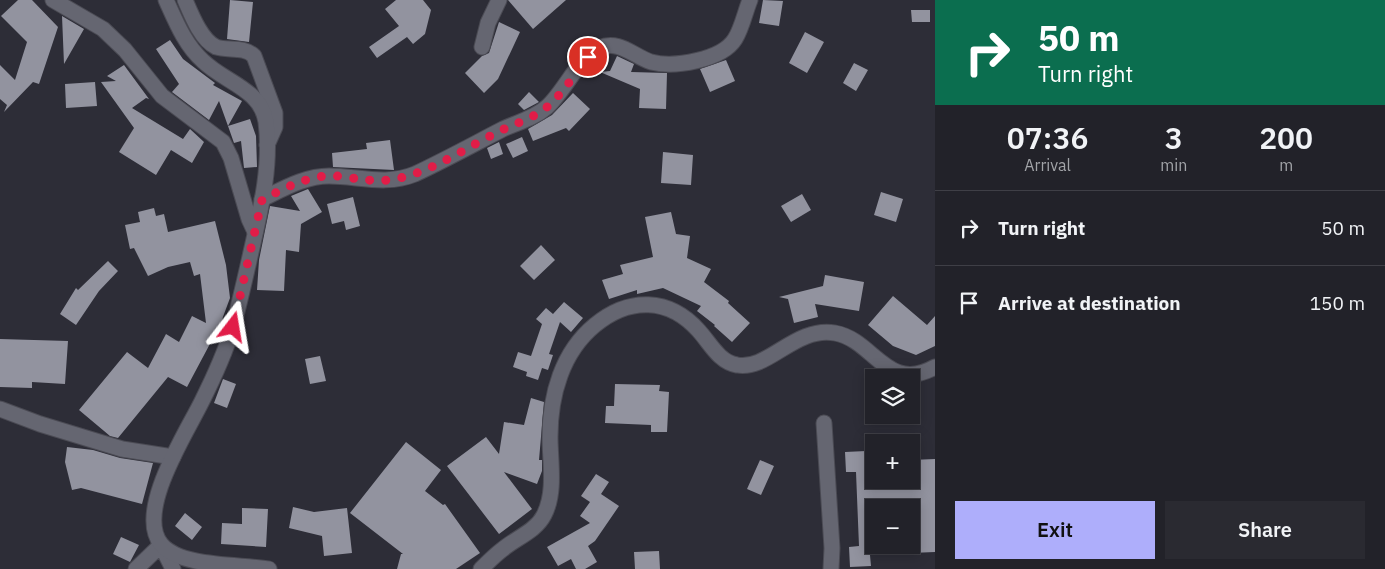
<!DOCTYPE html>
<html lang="en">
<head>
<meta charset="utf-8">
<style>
	body { margin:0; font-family:"IBM Plex Sans",sans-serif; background:#2a2a31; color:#f1f3f6; height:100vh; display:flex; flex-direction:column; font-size:19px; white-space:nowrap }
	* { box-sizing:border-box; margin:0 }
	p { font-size:16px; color:#a2a4a8 }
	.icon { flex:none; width:28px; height:28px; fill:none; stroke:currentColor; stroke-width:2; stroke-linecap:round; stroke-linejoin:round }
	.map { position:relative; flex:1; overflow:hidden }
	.details { display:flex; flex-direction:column; background:#222229; width:450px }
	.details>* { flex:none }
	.hud { background:#0b6e4f; color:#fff; overflow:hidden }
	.fabs { position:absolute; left:865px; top:369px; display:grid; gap:10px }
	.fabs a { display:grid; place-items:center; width:55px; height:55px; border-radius:0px; background:#222229; box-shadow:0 2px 12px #0003,0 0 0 1px #3f3f46; font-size:25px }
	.pin { position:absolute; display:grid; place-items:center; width:42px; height:42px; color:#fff; margin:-21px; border:2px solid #fff; border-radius:50%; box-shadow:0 1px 5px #0007 }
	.me { position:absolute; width:55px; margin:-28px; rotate:14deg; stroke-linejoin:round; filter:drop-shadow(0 0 4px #0008) }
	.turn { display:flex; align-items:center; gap:18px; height:105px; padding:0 20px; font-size:22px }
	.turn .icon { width:65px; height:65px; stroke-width:2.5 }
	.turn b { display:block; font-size:35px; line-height:42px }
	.eta { display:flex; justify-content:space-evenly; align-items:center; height:85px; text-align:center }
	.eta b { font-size:30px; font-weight:600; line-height:35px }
	.action { display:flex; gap:10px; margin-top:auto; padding:10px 20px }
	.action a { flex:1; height:58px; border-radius:0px; background:#aeaefb; color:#111; font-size:20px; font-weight:600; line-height:58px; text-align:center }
	.action a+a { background:#2a2a31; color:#f1f3f6 }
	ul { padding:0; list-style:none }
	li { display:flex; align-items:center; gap:15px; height:75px; padding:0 20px; border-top:1px solid #3f3f46 }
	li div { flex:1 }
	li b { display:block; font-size:19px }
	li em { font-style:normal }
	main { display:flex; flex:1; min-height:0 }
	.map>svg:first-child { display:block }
	.building { fill:#92939f }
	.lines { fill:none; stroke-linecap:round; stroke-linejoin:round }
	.minor-casing { stroke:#4b4b54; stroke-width:17 }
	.tertiary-casing { stroke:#4b4b54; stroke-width:17 }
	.minor { stroke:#656671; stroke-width:15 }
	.tertiary { stroke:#656671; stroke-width:15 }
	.route { stroke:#e11d48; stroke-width:9; stroke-dasharray:0 16.2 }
</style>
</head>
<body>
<main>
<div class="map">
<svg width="935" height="569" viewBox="0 0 935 569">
	<rect width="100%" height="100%" fill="#2d2d37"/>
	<path class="building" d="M18,0H32L58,27L39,84L33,82L4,112L7,105L0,99V65L15,80L27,42L1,16Z
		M230,0L253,2L249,42L227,39Z
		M396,0H423L431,10L425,34L413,44L407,37L377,58L369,47L399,26L385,9Z
		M508,0H566L533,29Z
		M763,0L783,1L779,26L759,23Z
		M911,10H930V22H912Z
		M62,16L84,29L64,64Z
		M499,22L520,32L498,79L484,93L465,73L482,56L489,53Z
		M805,32L824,42L807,73L789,63Z
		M170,40L183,59L215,83L213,85L242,101L228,126L219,101L209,120L172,92L179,84L156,49Z
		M617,56L634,64L631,72L667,73L666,109L639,108L640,89L600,72L610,71Z
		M726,60L735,81L710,92L700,69Z
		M854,63L868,70L856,91L843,83Z
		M124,65L149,99L146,98L132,108L183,139L190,129L204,142L192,163L171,150L156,175L119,152L134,128L101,82L116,81L107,76Z
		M95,82L97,106L66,108L65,84Z
		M529,92L539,102L524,110L518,104Z
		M573,93L590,109L569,131L566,128L533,141L528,129L552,115Z
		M250,119L256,136L257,167L244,168L241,141L234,143L228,126Z
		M522,137L528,151L513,158L506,144Z
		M390,140L394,170L333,167L332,153L367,149L366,143Z
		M499,142L503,154L491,159L487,148Z
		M663,152L693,155L691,185L661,183Z
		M308,189L322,212L301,224L299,252L286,250L284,291L257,290L259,260L270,206L300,211L291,196Z
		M881,192L903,199L896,222L874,215Z
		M802,194L811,210L791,222L781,206Z
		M353,197L360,226L346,230L344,221L332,224L327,204Z
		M154,208L156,216L164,214L168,232L215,221L226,265L230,298L220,325L187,387L168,377L118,438L110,436L79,410L127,352L148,368L166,334L179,342L192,316L206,323L200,274L194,276L190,262L168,267L148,276L134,248L130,249L125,225L140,222L138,212Z
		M671,212L676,234L690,236L687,258L711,269L704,282L729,301L728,303L750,323L732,342L714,326L715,325L697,311L701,306L663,288L637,294V290L609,299L602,280L623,274L620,265L653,257L645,217Z
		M541,245L555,260L534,280L520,266Z
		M108,261L118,271L99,291L76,325L60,314L76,288L78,290Z
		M825,275L864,282L859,311L815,304L818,317L794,323L788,299L779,297L823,286Z
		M893,296L927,325L935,316V346L916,355L893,346L868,325Z
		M564,302L583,318L571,332L560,322L549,354L553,355L548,370L542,368L538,380L526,376L527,372L513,367L518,352L531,356L542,324L536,319L546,308L553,314Z
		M0,339L68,341L65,384L32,382V388L0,387Z
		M320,356L326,381L310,384L305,359Z
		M223,379L236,384L227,408L214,403Z
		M615,384L660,385L659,391L669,392L667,432H651V425L605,423L606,406H614Z
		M531,398L544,402L539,460H542V471L537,484L504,472L532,509L499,534L447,466L486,437L499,454L504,422L524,425Z
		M406,442L441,470L425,491L443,505L445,504L480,553L456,569H397L401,554H403L350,513Z
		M67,447L93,450L120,458L153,463L142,504L81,488L72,490L65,462Z
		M866,451V462L874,461V480H911V460L935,459V552L911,553V508H874V554L870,555L871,566L850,567L849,547L859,546L856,472H846L845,452Z
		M760,460L774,466L761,495L747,489Z
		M596,474L609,482L601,494L619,506L595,541L588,546L597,562L585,569H576L571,559L558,566L547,547L590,523L580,516L590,502L581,496Z
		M293,507L314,512L347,508L352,553L324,556L322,536L289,528Z
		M242,508L268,509L266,547L221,544L222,523L242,524Z
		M185,513L202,527L192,540L175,526Z
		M121,537L139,545L130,562L113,554Z
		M659,551L660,569H635L634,552Z"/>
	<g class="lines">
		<defs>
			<path id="minor" d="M53,0L103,29L125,50L162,96L223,142L231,158L249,219L255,232
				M185,0C191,14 201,40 216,47C228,51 244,46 254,56L275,113V127L267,145
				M482,47L488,23L499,0
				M262,199C283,189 305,176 329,176C358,176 386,186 415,174C445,160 474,144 503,129C518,122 533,119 547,107C564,92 579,57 599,48C619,39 633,56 651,62C674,68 722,60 735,39C742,28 745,12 750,0
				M0,409L40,424L122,449L173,457
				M824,423L832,548L831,569
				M136,569L161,545L173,569"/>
			<path id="tertiary" d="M166,0C176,22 185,45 203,61C224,82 261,89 266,122C272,169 259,216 249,261C244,283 239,305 233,327C225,353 214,377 202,401C187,432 135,511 161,544C181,568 241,564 269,569
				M481,569C488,562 495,555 503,549C516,538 536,531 544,515C556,492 550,462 550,437C550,395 562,352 595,325C629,297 669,297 699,331C710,343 719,362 737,365C768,371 795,326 835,333C874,340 887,394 935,367"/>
		</defs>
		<use href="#minor" class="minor-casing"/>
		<use href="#tertiary" class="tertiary-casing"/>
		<use href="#minor" class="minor"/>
		<use href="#tertiary" class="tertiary"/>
	</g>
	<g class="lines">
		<path class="route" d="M233,327L262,200C285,188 310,174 337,176C355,178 371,182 389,180C428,175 465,148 500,131C516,123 532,119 547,107C563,93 575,74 588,57"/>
	</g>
</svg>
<div class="fabs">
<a><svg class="icon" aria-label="layers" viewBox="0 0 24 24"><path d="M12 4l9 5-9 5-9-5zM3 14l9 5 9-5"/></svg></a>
<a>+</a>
<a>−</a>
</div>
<div class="pin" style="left:588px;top:57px;background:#d93025"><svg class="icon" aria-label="arrive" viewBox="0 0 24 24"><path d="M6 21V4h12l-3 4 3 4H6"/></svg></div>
<svg class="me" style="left:233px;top:327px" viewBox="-20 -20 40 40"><path d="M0-17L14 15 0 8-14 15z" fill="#e11d48" stroke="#fff" stroke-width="4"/></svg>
</div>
<section class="details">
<div class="hud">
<div class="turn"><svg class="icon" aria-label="right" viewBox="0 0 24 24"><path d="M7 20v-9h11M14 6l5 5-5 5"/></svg><div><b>50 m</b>Turn right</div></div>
</div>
<div class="eta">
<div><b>07:36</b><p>Arrival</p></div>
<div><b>3</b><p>min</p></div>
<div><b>200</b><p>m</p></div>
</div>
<ul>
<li><svg class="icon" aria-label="right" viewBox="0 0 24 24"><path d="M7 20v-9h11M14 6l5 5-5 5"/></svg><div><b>Turn right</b></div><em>50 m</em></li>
<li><svg class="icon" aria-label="arrive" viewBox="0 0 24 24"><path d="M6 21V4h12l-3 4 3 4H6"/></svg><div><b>Arrive at destination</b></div><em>150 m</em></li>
</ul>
<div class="action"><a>Exit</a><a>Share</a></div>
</section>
</main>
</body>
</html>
